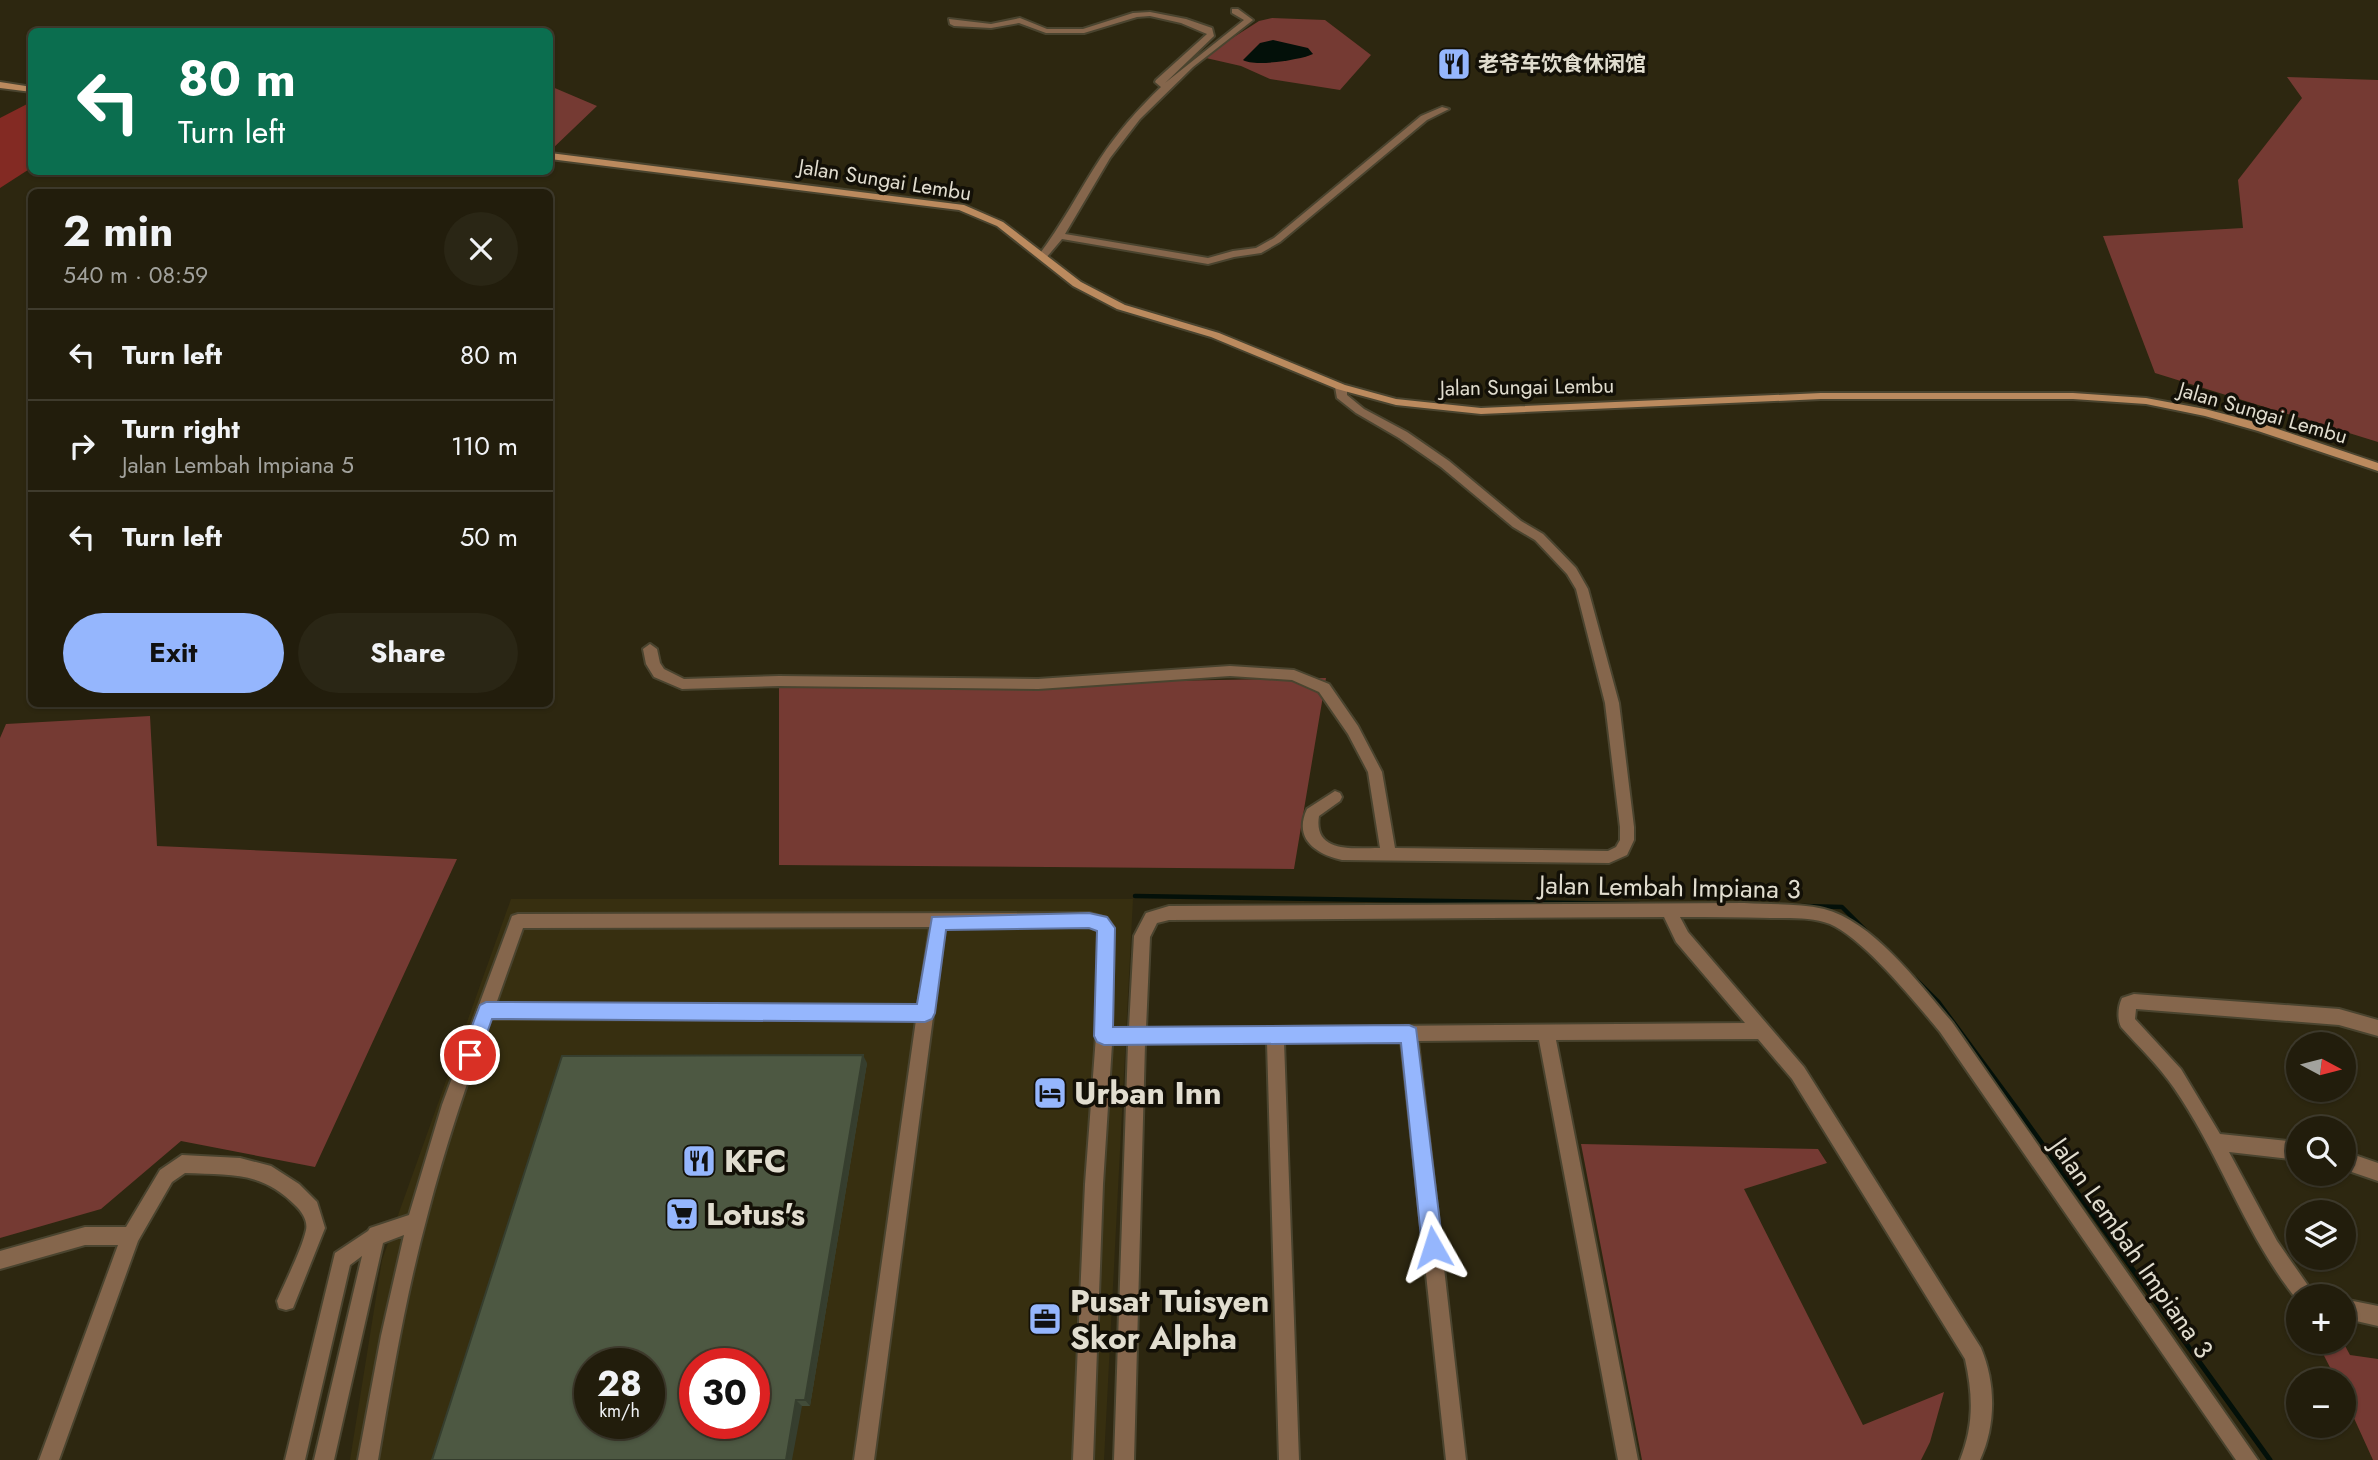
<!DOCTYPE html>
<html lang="en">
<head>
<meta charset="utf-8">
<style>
	body { margin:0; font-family:Jost,"Noto Sans SC",sans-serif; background:#2a2615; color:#f1f3f6; height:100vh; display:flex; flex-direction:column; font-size:26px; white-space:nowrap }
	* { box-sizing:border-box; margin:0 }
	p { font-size:23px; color:#a2a29d }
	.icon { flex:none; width:38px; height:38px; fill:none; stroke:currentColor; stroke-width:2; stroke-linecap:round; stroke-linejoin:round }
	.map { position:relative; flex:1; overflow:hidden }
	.sheet { position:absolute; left:28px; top:189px; width:525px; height:518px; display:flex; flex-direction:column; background:#221d0c; border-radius:10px; box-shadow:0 2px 5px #0004,0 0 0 2px #3f3b2d }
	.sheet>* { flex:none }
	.banner { position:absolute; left:28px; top:28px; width:525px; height:147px; border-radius:10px; box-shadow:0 2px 5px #0004,0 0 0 2px #3f3b2d; background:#0b6e4f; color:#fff; overflow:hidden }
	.needle { width:46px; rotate:97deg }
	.tools { position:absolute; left:2286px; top:1032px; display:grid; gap:14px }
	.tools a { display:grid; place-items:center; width:70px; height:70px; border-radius:50%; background:#221d0c; box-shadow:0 2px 5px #0004,0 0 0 2px #3f3b2d; font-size:35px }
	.speed { position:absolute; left:574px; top:1348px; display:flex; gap:14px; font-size:35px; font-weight:700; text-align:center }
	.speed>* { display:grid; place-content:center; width:91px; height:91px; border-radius:50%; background:#221d0c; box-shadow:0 2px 5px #0004,0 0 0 2px #3f3b2d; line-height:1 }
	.speed small { font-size:18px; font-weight:400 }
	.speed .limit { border:10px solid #d22; background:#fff; color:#111 }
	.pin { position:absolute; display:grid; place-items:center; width:60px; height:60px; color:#fff; margin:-30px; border:4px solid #fff; border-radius:50%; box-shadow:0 2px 7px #0007 }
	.me { position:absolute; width:77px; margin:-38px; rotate:354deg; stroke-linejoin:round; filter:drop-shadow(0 0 5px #0008) }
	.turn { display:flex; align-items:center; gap:24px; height:147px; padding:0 35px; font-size:32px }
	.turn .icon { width:91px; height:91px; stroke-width:2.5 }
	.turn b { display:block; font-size:49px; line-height:60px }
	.round { display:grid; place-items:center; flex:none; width:74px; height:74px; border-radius:37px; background:#2a2615 }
	.headline { display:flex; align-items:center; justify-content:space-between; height:119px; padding:0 35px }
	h1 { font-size:42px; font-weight:700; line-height:52px }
	.cta { display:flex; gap:14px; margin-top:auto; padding:14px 35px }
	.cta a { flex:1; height:80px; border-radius:42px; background:#95b6fd; color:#111; font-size:28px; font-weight:700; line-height:80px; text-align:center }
	.cta a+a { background:#2a2615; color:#f1f3f6 }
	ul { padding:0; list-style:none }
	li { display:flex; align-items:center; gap:21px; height:91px; padding:0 35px; border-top:2px solid #3f3b2d }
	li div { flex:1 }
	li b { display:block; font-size:26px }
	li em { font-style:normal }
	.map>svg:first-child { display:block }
	.built { fill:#372f10; fill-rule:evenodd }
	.green { fill:#753a33 }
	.forest { fill:#832a23 }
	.water { fill:#031009 }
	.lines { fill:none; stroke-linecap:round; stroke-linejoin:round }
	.stream-far1 { stroke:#031009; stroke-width:4.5 }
	.stream { stroke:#031009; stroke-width:5 }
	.minor-casing { stroke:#4a442f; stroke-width:4 }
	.secondary-casing { stroke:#4a442f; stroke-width:4 }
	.minor { fill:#85664c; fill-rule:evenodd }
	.secondary { fill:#bb8a5e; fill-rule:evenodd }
	.wall { fill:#424c39 }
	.shaded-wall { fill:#363e2e }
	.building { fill:#4d5842; stroke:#363e2e; stroke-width:2; fill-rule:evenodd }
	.route { fill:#95b6fd; stroke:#6176a4; stroke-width:2 }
	.labels { text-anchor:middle; stroke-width:7; stroke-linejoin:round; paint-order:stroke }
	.far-poi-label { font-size:21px; font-weight:bold; fill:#e1ddcf; stroke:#131007; text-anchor:start }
	.far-street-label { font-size:21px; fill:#e1ddcf; stroke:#131007 }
	.street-label { font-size:26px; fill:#e1ddcf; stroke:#131007 }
	.near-poi-label { font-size:32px; font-weight:bold; fill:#e1ddcf; stroke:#131007; text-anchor:start }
</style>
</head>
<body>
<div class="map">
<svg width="2378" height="1460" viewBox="0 0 2378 1460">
	<rect width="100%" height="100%" fill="#2d2710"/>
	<path class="built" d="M511,899H1133L1104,1460H350L382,1260ZM590,1363H649V1423H590ZM695,1363H754V1423H695Z"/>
	<path class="green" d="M1272,18L1325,20L1371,55L1340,90L1270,79L1241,66L1206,58L1212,51L1259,21Z
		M2287,77L2378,80V442L2155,373L2103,236L2243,228L2238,180L2302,98Z
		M550,86L597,106L550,151Z
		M1326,678L1294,869L779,865V688Z
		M150,716L157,846L457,859L315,1167L181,1141L101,1209L0,1238V738L6,724Z
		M1581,1144L1818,1149L1827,1163L1744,1189L1863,1425L1944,1392L1930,1442L1921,1460H1642Z
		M2317,1342H2343L2350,1355L2378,1359V1460H2373L2343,1394V1381H2337Z"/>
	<path class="forest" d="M31,102V168L0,188V118Z"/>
	<path class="water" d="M1273,40L1308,48L1313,54C1301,60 1253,67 1243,60L1260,43Z"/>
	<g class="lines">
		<path class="stream-far1" d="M1135,896L1639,904
			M1802,906L1842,907L1874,939"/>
		<path class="stream" d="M1915,979L1938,1002L2017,1109L2270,1460"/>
		<defs>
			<path id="minor" d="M1232,9H1238L1253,20L1193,67L1140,119L1110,158L1065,234L1208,258L1233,251L1256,248L1274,238L1421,116L1442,107L1449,109L1427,120L1280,242L1261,253L1234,257L1208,264L1062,239L1046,258H1040L1038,256C1062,225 1079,191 1100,159C1117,133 1138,109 1161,87L1155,82L1156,80L1207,34L1181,23L1150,16L1137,17L1084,33H1046L1019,23L991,28L954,26L950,24L949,19L991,24L1020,18L1047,29H1083L1133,13L1150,12L1186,19L1212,28L1214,36L1165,83L1244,20L1232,13Z
				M1341,384L1347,387V395L1364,409L1407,432L1449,461L1521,521L1543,534L1576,568L1588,589L1619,703L1634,827V840L1627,855L1609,863L1342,860C1316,854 1293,839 1307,809L1335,791L1340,793L1342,797L1340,801L1319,816C1313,854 1354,848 1380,848L1368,772L1348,734L1319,692L1292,680L1230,676L1038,689L779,686L682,689L654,677L646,664L643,649L650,644L657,649L660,663L664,669L684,679L779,676L1038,679L1230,666L1294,670L1329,684L1358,726L1382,772L1395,848L1608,851L1616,847L1620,840V827L1605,703L1576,589L1567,574L1535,540L1513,527L1441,467L1399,438L1356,413L1337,398L1335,387Z
				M1744,903C1771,905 1798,903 1824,909C1873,921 1920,985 1952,1022L2258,1460H2236L1940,1032C1916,1003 1863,938 1830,924C1812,917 1790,918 1771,918C1741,917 1710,917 1680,917L1688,932L1804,1067L1981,1348C1996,1384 1996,1425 1980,1460H1960C1974,1425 1973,1395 1965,1359L1792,1079L1758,1039L1556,1040L1638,1460H1618L1539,1040L1418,1041L1466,1460H1446L1401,1041L1284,1042L1299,1460H1279L1267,1042L1145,1043L1134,1460H1114L1128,1044H1112L1103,1184L1093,1460H1073L1085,1184L1096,1036L1098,930L1089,927H945L874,1460H854L916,1020L490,1019C467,1082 445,1147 428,1213C406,1294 392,1377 378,1460H358L381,1336L404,1235L383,1243L334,1460H314L362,1256L350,1265L305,1460H285L335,1253L368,1231L370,1228L409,1215L442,1105L512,916L518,914L1089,913L1107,918L1114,928L1112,1028H1129L1134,936L1146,913L1169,906ZM1664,917L1676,942L1745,1023L1146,1028L1150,937L1157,923L1169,920ZM930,927L918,1005L496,1004L523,928Z
				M2134,994L2339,1009L2378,1020V1036L2339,1025L2136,1009L2135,1019L2181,1069L2220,1134L2298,1142V1160L2229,1152L2277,1241L2316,1297H2298V1301C2245,1236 2221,1156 2174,1088C2159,1066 2139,1047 2121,1027C2117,1019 2118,1006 2122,998Z
				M2343,1151L2378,1163V1181L2343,1169Z
				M182,1155L240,1158L271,1166L299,1184L317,1202L325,1228L293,1308L286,1310L279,1308L277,1301C285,1282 302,1249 306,1230C308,1221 302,1212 296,1206C262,1171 230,1175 185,1173L172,1182L138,1241L59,1460H39L118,1245H85L0,1269V1251L85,1227H126L160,1170Z
				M2343,1299L2378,1306V1326L2343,1318Z"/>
			<path id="secondary" d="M0,82L32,87V92L0,88Z
				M550,153L964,205L1003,222L1081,282L1125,305L1219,333L1345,385L1396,399L1481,408L1821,393H2073L2146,398L2205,409L2266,425L2378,463V471L2258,431L2205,416L2146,404L2073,399H1821L1481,414L1396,405L1337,389L1211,337L1117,309L1073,286L997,226L959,210L550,159Z"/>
		</defs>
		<use href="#minor" class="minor-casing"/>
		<use href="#secondary" class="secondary-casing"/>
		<use href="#minor" class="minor"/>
		<use href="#secondary" class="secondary"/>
	</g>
	<path class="wall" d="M867,1063L810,1406H802L432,1460Z"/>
	<path class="shaded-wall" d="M863,1055L867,1063L810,1406L805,1400Z
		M796,1400L802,1406L792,1460H786Z"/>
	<path class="building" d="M863,1055L805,1400H796L786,1460H432L562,1056ZM590,1363H649V1423H590ZM695,1363H754V1423H695Z"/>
	<path class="route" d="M1089,913L1107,917L1115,928L1113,1027L1409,1025L1416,1028L1443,1247L1440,1254L1433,1258L1425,1254L1422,1247L1401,1043L1104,1045L1097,1042L1094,1036L1097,931L1089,928L946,930L935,1013L932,1019L925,1022L492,1019L477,1061L470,1063L464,1061L461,1055L480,1005L486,1002L917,1004L932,917Z"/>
	<defs>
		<symbol id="restaurant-square" viewBox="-11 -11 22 22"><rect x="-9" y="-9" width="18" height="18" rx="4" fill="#95b6fd" stroke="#131007"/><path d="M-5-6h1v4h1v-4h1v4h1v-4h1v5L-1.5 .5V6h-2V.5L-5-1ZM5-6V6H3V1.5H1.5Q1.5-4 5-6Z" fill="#111"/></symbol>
		<symbol id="hotel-square" viewBox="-11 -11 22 22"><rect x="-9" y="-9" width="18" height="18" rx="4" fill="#95b6fd" stroke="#131007"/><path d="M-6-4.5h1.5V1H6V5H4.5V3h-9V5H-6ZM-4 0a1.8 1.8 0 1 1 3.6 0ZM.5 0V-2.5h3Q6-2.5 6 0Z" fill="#111"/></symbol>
		<symbol id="supermarket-square" viewBox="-11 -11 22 22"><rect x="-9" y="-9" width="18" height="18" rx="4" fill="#95b6fd" stroke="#131007"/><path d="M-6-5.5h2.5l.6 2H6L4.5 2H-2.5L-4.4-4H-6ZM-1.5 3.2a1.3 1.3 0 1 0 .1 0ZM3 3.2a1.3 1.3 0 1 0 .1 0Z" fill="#111"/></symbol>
		<symbol id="office-square" viewBox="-11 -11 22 22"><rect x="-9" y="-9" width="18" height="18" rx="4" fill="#95b6fd" stroke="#131007"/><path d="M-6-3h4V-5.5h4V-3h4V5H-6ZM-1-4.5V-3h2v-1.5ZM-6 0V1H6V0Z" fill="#111"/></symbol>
	</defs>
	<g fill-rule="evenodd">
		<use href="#restaurant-square" x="1435" y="45" width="38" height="38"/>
		<use href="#hotel-square" x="1031" y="1074" width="38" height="38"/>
		<use href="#restaurant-square" x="680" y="1142" width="38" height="38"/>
		<use href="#supermarket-square" x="663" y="1195" width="38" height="38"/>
		<use href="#office-square" x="1026" y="1300" width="38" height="38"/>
	</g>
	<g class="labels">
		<g class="far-poi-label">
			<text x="1478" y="71">老爷车饮食休闲馆</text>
		</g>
		<g class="far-street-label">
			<text transform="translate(885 180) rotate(9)" y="7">Jalan Sungai Lembu</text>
			<text transform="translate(1527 387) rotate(-1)" y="7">Jalan Sungai Lembu</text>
			<text transform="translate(2263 413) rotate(16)" y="7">Jalan Sungai Lembu</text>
		</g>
		<g class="street-label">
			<text transform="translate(1670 887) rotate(1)" y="9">Jalan Lembah Impiana 3</text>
			<text transform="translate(2132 1248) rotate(55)" y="9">Jalan Lembah Impiana 3</text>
		</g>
		<g class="near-poi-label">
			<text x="1074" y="1104">Urban Inn</text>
			<text x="724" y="1172">KFC</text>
			<text x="706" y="1225">Lotus's</text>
			<text x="1070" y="1312">Pusat Tuisyen<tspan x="1070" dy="37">Skor Alpha</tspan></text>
		</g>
	</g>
</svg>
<div class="tools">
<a><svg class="needle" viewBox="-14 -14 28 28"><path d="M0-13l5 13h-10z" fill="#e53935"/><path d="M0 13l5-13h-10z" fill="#a2a29d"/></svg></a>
<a><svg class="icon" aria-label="search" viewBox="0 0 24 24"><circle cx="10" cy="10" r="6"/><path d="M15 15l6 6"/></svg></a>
<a><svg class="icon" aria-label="layers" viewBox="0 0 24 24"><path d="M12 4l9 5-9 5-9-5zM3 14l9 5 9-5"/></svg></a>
<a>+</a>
<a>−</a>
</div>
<div class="speed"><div>28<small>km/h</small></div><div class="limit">30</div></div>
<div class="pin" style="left:470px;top:1055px;background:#d93025"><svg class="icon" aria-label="arrive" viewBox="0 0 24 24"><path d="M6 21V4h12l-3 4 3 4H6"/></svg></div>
<svg class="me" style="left:1433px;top:1247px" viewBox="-20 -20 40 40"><path d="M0-17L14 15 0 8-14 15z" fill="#95b6fd" stroke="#fff" stroke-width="4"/></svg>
<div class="banner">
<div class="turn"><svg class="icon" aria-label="left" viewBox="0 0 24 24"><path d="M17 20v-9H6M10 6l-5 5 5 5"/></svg><div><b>80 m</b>Turn left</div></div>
</div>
<section class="sheet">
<div class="headline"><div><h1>2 min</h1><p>540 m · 08:59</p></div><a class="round"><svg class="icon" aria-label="close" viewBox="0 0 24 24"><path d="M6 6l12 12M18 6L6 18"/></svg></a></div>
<ul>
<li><svg class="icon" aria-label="left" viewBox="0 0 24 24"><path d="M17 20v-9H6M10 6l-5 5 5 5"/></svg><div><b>Turn left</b></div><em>80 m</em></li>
<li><svg class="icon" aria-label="right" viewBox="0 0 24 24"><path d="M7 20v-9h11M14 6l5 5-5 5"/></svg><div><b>Turn right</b><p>Jalan Lembah Impiana 5</p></div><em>110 m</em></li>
<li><svg class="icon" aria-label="left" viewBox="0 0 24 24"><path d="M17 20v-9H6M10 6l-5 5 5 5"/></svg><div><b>Turn left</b></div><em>50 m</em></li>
</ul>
<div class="cta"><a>Exit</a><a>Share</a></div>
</section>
</div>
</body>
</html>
